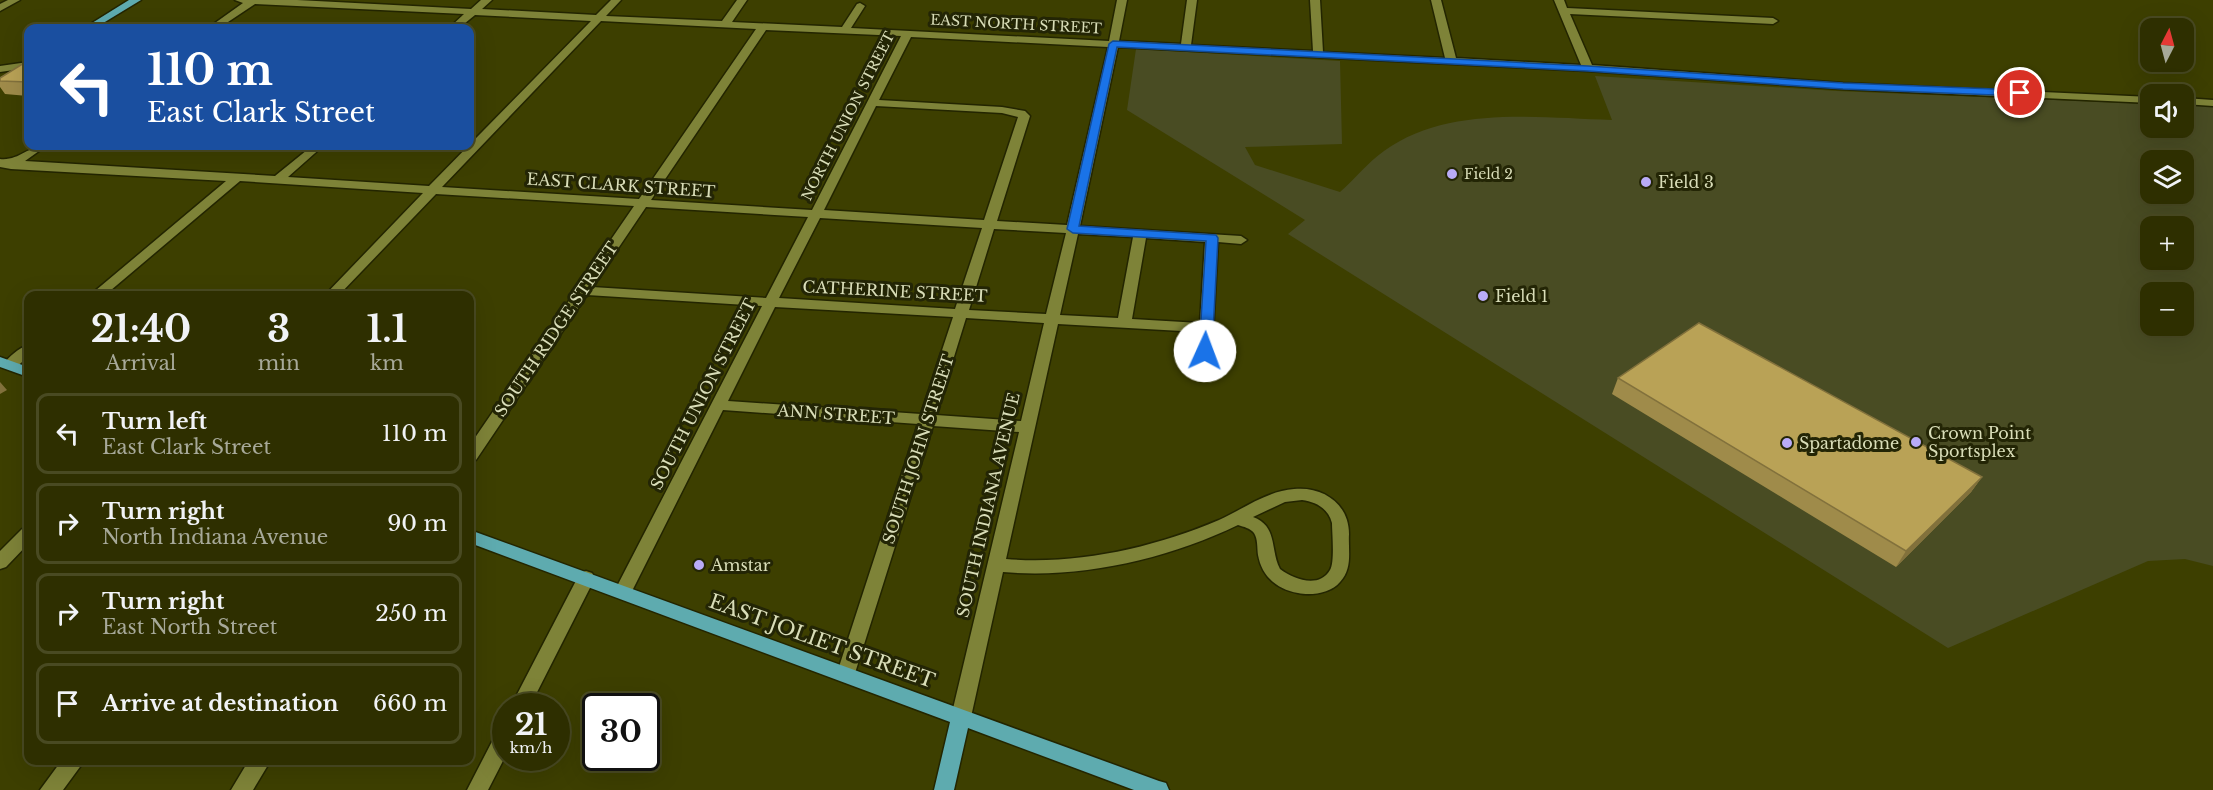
<!DOCTYPE html>
<html lang="en">
<head>
<meta charset="utf-8">
<style>
	body { margin:0; font-family:"Libre Baskerville",serif; background:#3a3b0f; color:#f1f3f6; height:100vh; display:flex; flex-direction:column; font-size:22px; white-space:nowrap }
	* { box-sizing:border-box; margin:0 }
	p { font-size:20px; color:#a7a999 }
	.icon { flex:none; width:33px; height:33px; fill:none; stroke:currentColor; stroke-width:2; stroke-linecap:round; stroke-linejoin:round }
	.map { position:relative; flex:1; overflow:hidden }
	.side { position:absolute; left:24px; top:291px; width:450px; height:474px; display:flex; flex-direction:column; background:#2e2f00; border-radius:12px; box-shadow:0 6px 24px #0002,0 0 0 2px #494a22 }
	.side>* { flex:none }
	.hud { position:absolute; left:24px; top:24px; width:450px; height:126px; border-radius:12px; box-shadow:0 6px 24px #0002,0 0 0 2px #494a22; background:#1a4fa0; color:#fff; overflow:hidden }
	.needle { width:39px; rotate:6deg }
	.tools { position:absolute; left:2140px; top:18px; display:grid; gap:12px }
	.tools a { display:grid; place-items:center; width:54px; height:54px; border-radius:12px; background:#2e2f00; box-shadow:0 6px 24px #0002,0 0 0 2px #494a22; font-size:30px }
	.speed { position:absolute; left:492px; top:693px; display:flex; gap:12px; font-size:30px; font-weight:700; text-align:center }
	.speed>* { display:grid; place-content:center; width:78px; height:78px; border-radius:50%; background:#2e2f00; box-shadow:0 6px 24px #0002,0 0 0 2px #494a22; line-height:1 }
	.speed small { font-size:15px; font-weight:400 }
	.speed .limit { border:3px solid #111; border-radius:9px; background:#fff; color:#111 }
	.pin { position:absolute; display:grid; place-items:center; width:51px; height:51px; color:#fff; margin:-26px; border:3px solid #fff; border-radius:50%; box-shadow:0 2px 6px #0007 }
	.me { position:absolute; width:66px; margin:-33px; rotate:2deg; stroke-linejoin:round; filter:drop-shadow(0 0 4px #0008) }
	.turn { display:flex; align-items:center; gap:21px; height:126px; padding:0 24px; font-size:27px }
	.turn .icon { width:78px; height:78px; stroke-width:2.5 }
	.turn b { display:block; font-size:42px; line-height:51px }
	.eta { display:flex; justify-content:space-evenly; align-items:center; height:102px; text-align:center }
	.eta b { font-size:36px; font-weight:700; line-height:42px }
	ul { padding:0; list-style:none }
	li { display:flex; align-items:center; gap:18px; height:81px; margin:0 12px 9px; padding:0 12px; border:3px solid #494a22; border-radius:12px }
	li div { flex:1 }
	li b { display:block; font-size:22px }
	li em { font-style:normal }
	.map>svg:first-child { display:block }
	.green { fill:#494c23; fill-rule:evenodd }
	.lines { fill:none; stroke-linecap:round; stroke-linejoin:round }
	.minor-casing { stroke:#232500; stroke-width:3 }
	.major-casing { stroke:#232500; stroke-width:3 }
	.minor { fill:#7e8338; fill-rule:evenodd }
	.major { fill:#5eabaf; fill-rule:evenodd }
	.wall { fill:#9f8b4a }
	.shaded-wall { fill:#82713c }
	.building { fill:#b9a256; stroke:#82713c; stroke-width:1.5 }
	.route { fill:#1a73e8; stroke:#114b97; stroke-width:1.5 }
	.poi-dot { fill:#b9abf7; stroke:#232505; stroke-width:2 }
	.labels { text-anchor:middle; stroke-width:6; stroke-linejoin:round; paint-order:stroke }
	.far-street-label { font-size:14px; fill:#d9ddb8; stroke:#232505 }
	.far-poi-label { font-size:14px; fill:#d9ddb8; stroke:#232505; text-anchor:start }
	.poi-label { font-size:16px; fill:#d9ddb8; stroke:#232505; text-anchor:start }
	.street-label { font-size:16px; fill:#d9ddb8; stroke:#232505 }
	.near-street-label { font-size:20px; fill:#d9ddb8; stroke:#232505 }
</style>
</head>
<body>
<div class="map">
<svg width="2213" height="790" viewBox="0 0 2213 790">
	<rect width="100%" height="100%" fill="#3d3f00"/>
	<path class="green" d="M1136,49L1340,61L1342,144L1245,147L1255,165L1340,192C1355,179 1368,162 1384,151C1448,105 1538,118 1612,120L1595,76L1837,91L2151,104V128H2184V106H2213V566L2185,559L2148,561L1948,648L1288,234L1305,220L1127,110ZM2151,160H2184V194H2151ZM2151,226H2184V260H2151ZM2151,292H2184V326H2151Z"/>
	<g class="lines">
		<defs>
			<path id="minor" d="M8,0H20L0,11V4Z
				M235,0H297L471,9L481,0H492L482,9L596,15L611,0H621L606,16L722,21L737,0H747L732,22L842,27L857,4L860,3L865,6L851,28L1109,41L1117,0H1127L1119,41L1181,44L1187,0H1197L1191,45L1313,51L1310,0H1320L1323,52L1445,58L1431,0H1441L1456,58L1581,65L1554,0H1564L1567,8L1773,18L1778,21L1773,24L1570,14L1592,65L1843,83L2151,97V103L1843,89L1588,71L1118,47L1080,226L1241,236L1247,240L1241,244L1218,242L1212,351L1210,354L1205,356L1198,351L1199,332L1058,324L1006,559C1077,565 1153,548 1219,520C1243,509 1267,491 1294,489C1323,486 1349,504 1349,534C1348,551 1353,568 1340,582C1331,593 1311,596 1298,593C1277,589 1262,577 1258,555C1257,548 1258,539 1254,533C1250,528 1244,527 1238,525C1167,559 1082,579 1003,572L971,717L968,723L961,725L954,723L951,717L1019,432L933,426L855,673L853,679L846,681L839,679L837,673L918,424L723,410L629,597L623,599L617,597L614,592L762,306L587,295L476,460L470,461V445L634,206L436,194L338,296H324L423,193L240,181L104,296H89L226,181L11,169L0,167V159C19,161 27,146 46,146L25,161L275,176L312,146H323L288,177L429,186L591,21L475,15L459,28H449L464,14L255,4L219,28H208L243,3ZM601,21L756,29L639,199L442,187ZM766,30L901,36L812,210L651,200ZM911,37L1108,47L1067,225L997,221L1030,116L1025,111L1002,107L879,100ZM876,106L1002,113L1018,117L984,220L824,210ZM646,207L808,217L766,298L592,287ZM820,218L982,228L955,309L779,298ZM994,229L1066,233L1046,314L969,310ZM1078,234L1133,237L1118,318L1060,315ZM1146,238L1205,242L1200,323L1132,319ZM775,307L953,317L921,414L728,401ZM966,318L1044,323L1021,421L936,415ZM1302,500C1316,502 1328,508 1332,523C1332,532 1335,562 1330,570C1319,589 1293,579 1280,569C1270,550 1278,526 1253,517L1285,502Z
				M28,62V68L0,72V66Z
				M2184,98L2213,100V106L2184,104Z
				M28,345V357L15,368H5L3,365C8,357 19,348 28,345Z
				M28,528V544L6,567L0,569V551L22,529Z
				M586,571L592,573L595,578L530,706H511L580,573Z
				M506,726V755L488,790H467L499,728Z
				M62,760H85L63,790H40Z
				M249,760H271L253,790H231Z"/>
			<path id="major" d="M129,0H141L95,28H84Z
				M0,357L28,367V377L0,367Z
				M470,530L1159,781L1166,783L1169,790H1134L968,728L954,790H934L950,722L470,543Z"/>
		</defs>
		<use href="#minor" class="minor-casing"/>
		<use href="#major" class="major-casing"/>
		<use href="#minor" class="minor"/>
		<use href="#major" class="major"/>
	</g>
	<path class="wall" d="M28,64V96L5,94L0,87V78Z
		M1618,378L1982,477L1971,492L1896,567L1612,394Z"/>
	<path class="shaded-wall" d="M0,382L7,390L0,394Z
		M1982,477L1971,492L1896,567L1906,551Z"/>
	<path class="building" d="M24,63L28,64V82L0,81V78Z
		M1699,323L1982,477L1906,551L1618,378Z"/>
	<path class="route" d="M1113,41L1588,66L1843,83L2020,90L2025,93L2020,96L1843,89L1588,71L1117,47L1079,226L1216,235L1218,238L1212,351L1205,355L1199,351L1206,241L1073,233L1067,229L1109,44Z"/>
	<g class="poi-dot">
		<circle cx="1452" cy="174" r="6"/>
		<circle cx="1646" cy="182" r="6"/>
		<circle cx="1483" cy="296" r="6"/>
		<circle cx="1916" cy="442" r="6"/>
		<circle cx="1787" cy="443" r="6"/>
		<circle cx="699" cy="565" r="6"/>
	</g>
	<g class="labels">
		<g class="far-street-label">
			<text transform="translate(1016 24) rotate(3)" y="5">EAST NORTH STREET</text>
			<text transform="translate(848 116) rotate(-63)" y="5">NORTH UNION STREET</text>
		</g>
		<g class="far-poi-label">
			<text x="1464" y="179">Field 2</text>
		</g>
		<g class="poi-label">
			<text x="1658" y="188">Field 3</text>
			<text x="1495" y="302">Field 1</text>
			<text x="1928" y="439">Crown Point<tspan x="1928" dy="18">Sportsplex</tspan></text>
			<text x="1799" y="449">Spartadome</text>
			<text x="711" y="571">Amstar</text>
		</g>
		<g class="street-label">
			<text transform="translate(621 185) rotate(4)" y="6">EAST CLARK STREET</text>
			<text transform="translate(895 291) rotate(3)" y="6">CATHERINE STREET</text>
			<text transform="translate(556 329) rotate(-56)" y="6">SOUTH RIDGE STREET</text>
			<text transform="translate(703 394) rotate(-63)" y="6">SOUTH UNION STREET</text>
			<text transform="translate(836 414) rotate(4)" y="6">ANN STREET</text>
			<text transform="translate(918 449) rotate(-72)" y="6">SOUTH JOHN STREET</text>
			<text transform="translate(988 505) rotate(-77)" y="6">SOUTH INDIANA AVENUE</text>
		</g>
		<g class="near-street-label">
			<text transform="translate(822 641) rotate(20)" y="7">EAST JOLIET STREET</text>
		</g>
	</g>
</svg>
<div class="tools">
<a><svg class="needle" viewBox="-14 -14 28 28"><path d="M0-13l5 13h-10z" fill="#e53935"/><path d="M0 13l5-13h-10z" fill="#a7a999"/></svg></a>
<a><svg class="icon" aria-label="sound" viewBox="0 0 24 24"><path d="M4 9h4l5-4v14l-5-4H4zM17 9q2 3 0 6"/></svg></a>
<a><svg class="icon" aria-label="layers" viewBox="0 0 24 24"><path d="M12 4l9 5-9 5-9-5zM3 14l9 5 9-5"/></svg></a>
<a>+</a>
<a>−</a>
</div>
<div class="speed"><div>21<small>km/h</small></div><div class="limit">30</div></div>
<div class="pin" style="left:2020px;top:93px;background:#d93025"><svg class="icon" aria-label="arrive" viewBox="0 0 24 24"><path d="M6 21V4h12l-3 4 3 4H6"/></svg></div>
<svg class="me" style="left:1205px;top:351px" viewBox="-20 -20 40 40"><circle r="19" fill="#fff"/><path d="M0-13L10 11 0 6-10 11z" fill="#1a73e8"/></svg>
<div class="hud">
<div class="turn"><svg class="icon" aria-label="left" viewBox="0 0 24 24"><path d="M17 20v-9H6M10 6l-5 5 5 5"/></svg><div><b>110 m</b>East Clark Street</div></div>
</div>
<section class="side">
<div class="eta">
<div><b>21:40</b><p>Arrival</p></div>
<div><b>3</b><p>min</p></div>
<div><b>1.1</b><p>km</p></div>
</div>
<ul>
<li><svg class="icon" aria-label="left" viewBox="0 0 24 24"><path d="M17 20v-9H6M10 6l-5 5 5 5"/></svg><div><b>Turn left</b><p>East Clark Street</p></div><em>110 m</em></li>
<li><svg class="icon" aria-label="right" viewBox="0 0 24 24"><path d="M7 20v-9h11M14 6l5 5-5 5"/></svg><div><b>Turn right</b><p>North Indiana Avenue</p></div><em>90 m</em></li>
<li><svg class="icon" aria-label="right" viewBox="0 0 24 24"><path d="M7 20v-9h11M14 6l5 5-5 5"/></svg><div><b>Turn right</b><p>East North Street</p></div><em>250 m</em></li>
<li><svg class="icon" aria-label="arrive" viewBox="0 0 24 24"><path d="M6 21V4h12l-3 4 3 4H6"/></svg><div><b>Arrive at destination</b></div><em>660 m</em></li>
</ul>
</section>
</div>
</body>
</html>
